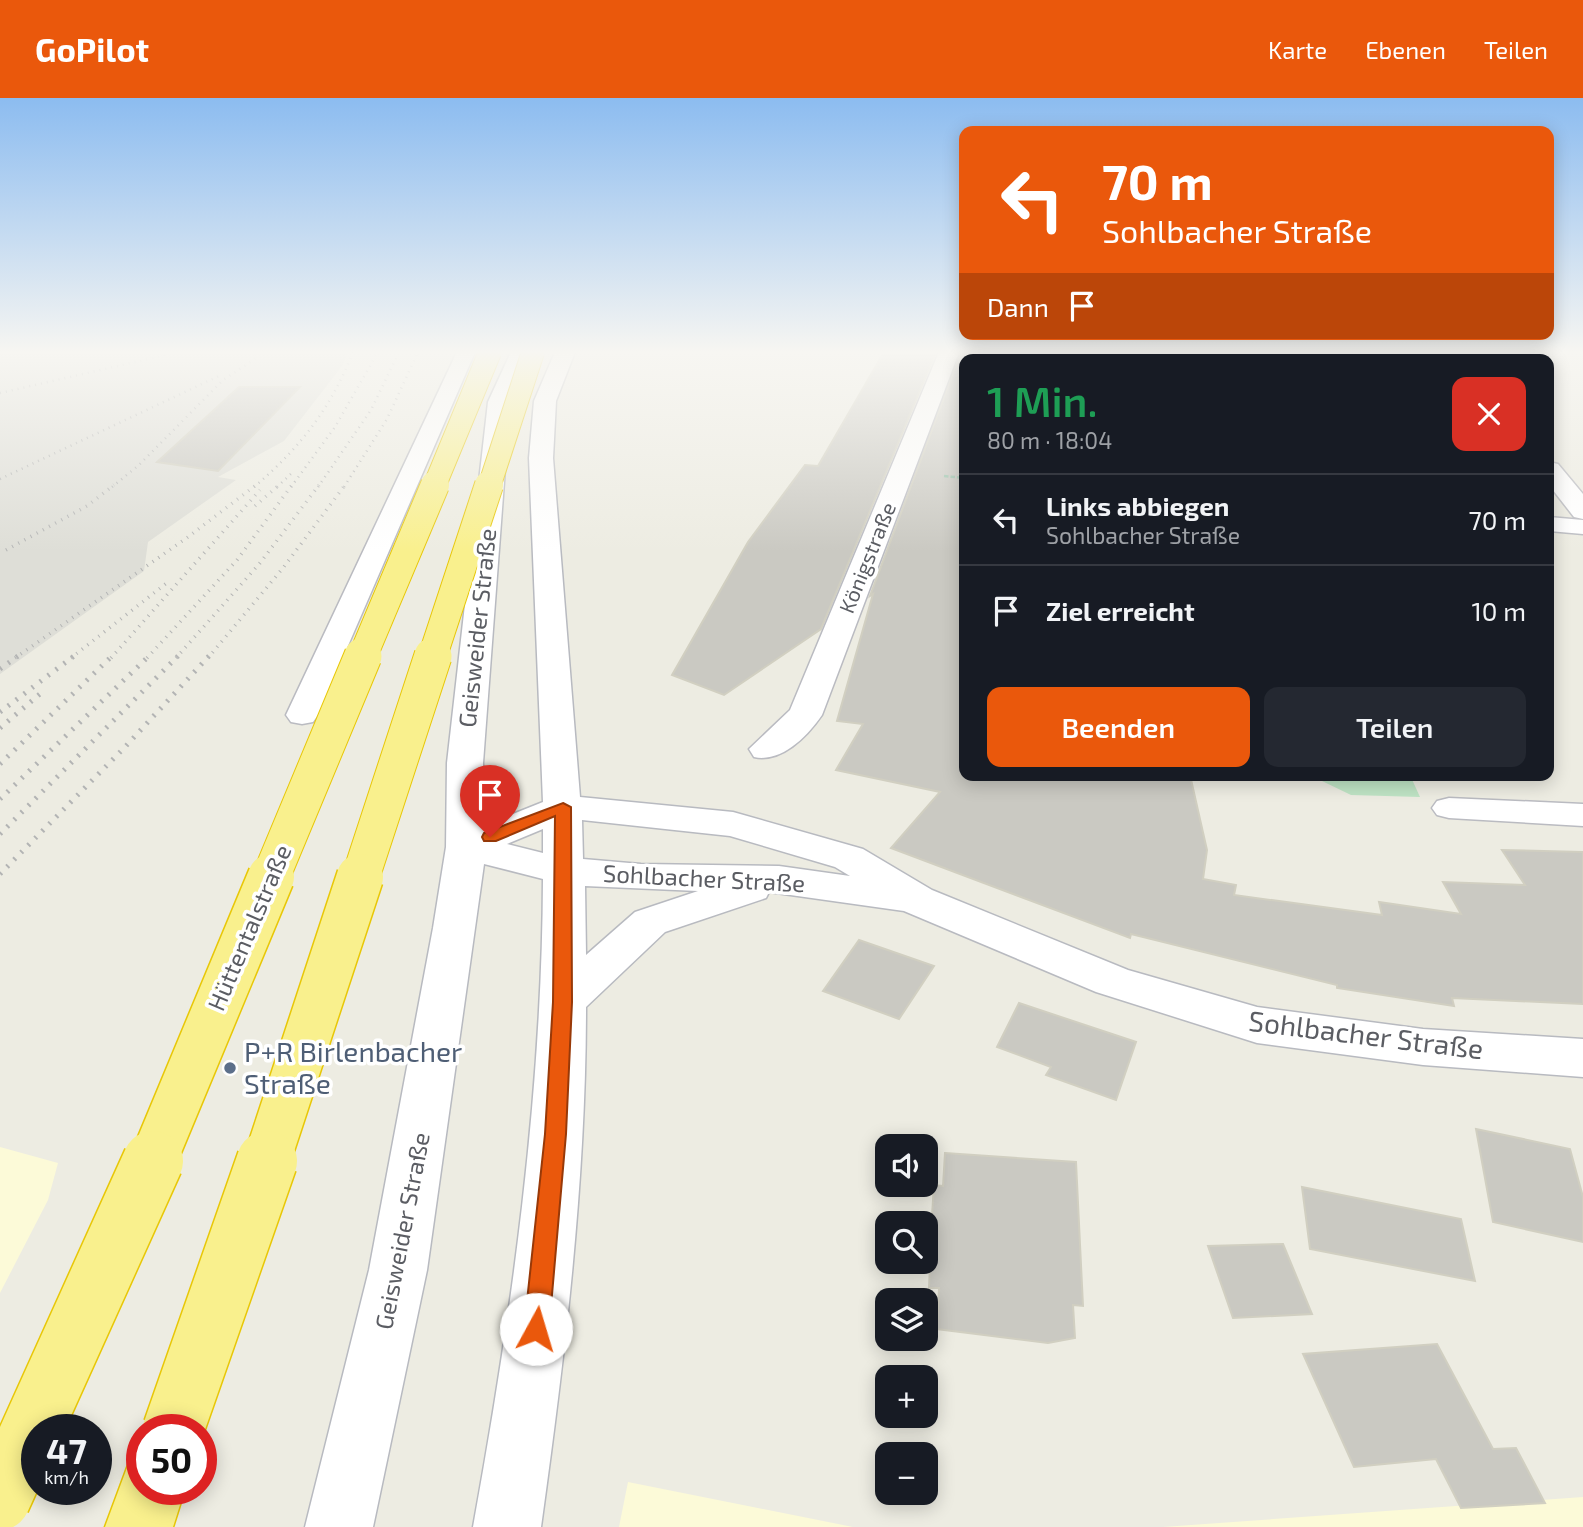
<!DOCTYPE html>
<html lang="de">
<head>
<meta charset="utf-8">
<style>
	body { margin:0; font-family:"Exo 2",sans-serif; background:#242831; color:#f1f3f6; height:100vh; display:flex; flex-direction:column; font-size:26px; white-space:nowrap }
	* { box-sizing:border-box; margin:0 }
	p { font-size:23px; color:#9ea1a6 }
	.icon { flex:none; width:38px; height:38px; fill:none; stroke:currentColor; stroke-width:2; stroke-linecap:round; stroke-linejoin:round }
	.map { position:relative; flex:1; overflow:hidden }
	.panel { position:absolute; left:959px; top:256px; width:595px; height:427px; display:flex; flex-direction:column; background:#171b24; border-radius:14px; box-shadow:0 4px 18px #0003 }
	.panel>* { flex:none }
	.hud { position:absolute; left:959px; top:28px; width:595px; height:214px; border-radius:14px; box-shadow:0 4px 18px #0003; background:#ea580c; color:#fff; overflow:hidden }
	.fabs { position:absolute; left:875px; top:1036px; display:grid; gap:14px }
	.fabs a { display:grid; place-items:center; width:63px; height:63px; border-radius:14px; background:#171b24; box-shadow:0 4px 18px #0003; font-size:35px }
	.speed { position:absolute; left:21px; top:1316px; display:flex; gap:14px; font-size:35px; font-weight:700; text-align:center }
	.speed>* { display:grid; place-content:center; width:91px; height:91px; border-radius:50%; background:#171b24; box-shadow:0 4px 18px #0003; line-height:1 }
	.speed small { font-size:18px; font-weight:400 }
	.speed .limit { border:10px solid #d22; background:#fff; color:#111 }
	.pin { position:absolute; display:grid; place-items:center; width:60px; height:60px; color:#fff; margin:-72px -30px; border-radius:50% 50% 50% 0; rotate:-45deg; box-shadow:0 0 7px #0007 }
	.pin .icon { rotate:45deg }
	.me { position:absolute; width:77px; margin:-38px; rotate:6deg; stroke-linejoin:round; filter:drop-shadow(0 0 5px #0008) }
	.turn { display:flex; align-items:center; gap:24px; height:147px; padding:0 28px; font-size:32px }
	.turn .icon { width:91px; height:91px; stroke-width:2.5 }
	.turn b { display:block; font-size:49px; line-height:60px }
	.then { display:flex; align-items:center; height:66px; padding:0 28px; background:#0003; gap:14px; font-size:26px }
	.round { display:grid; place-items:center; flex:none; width:74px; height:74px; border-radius:14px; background:#242831 }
	.overview { display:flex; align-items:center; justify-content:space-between; height:119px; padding:0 28px }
	h1 { font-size:42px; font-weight:600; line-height:52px; color:#1e9e55 }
	.button { display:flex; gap:14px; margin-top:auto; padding:14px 28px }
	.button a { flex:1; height:80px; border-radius:14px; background:#ea580c; color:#fff; font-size:28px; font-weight:600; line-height:80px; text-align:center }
	.button a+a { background:#242831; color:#f1f3f6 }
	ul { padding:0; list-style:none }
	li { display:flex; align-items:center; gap:21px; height:91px; padding:0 28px; border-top:2px solid #363941 }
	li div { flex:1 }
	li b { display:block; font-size:26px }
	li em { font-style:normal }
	header { display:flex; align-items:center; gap:42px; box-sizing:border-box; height:98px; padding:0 35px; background:#ea580c; color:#fff }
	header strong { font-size:33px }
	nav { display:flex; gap:38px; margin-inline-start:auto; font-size:24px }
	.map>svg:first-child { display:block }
	.commercial { fill:#fcfad8 }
	.industrial { fill:#deded7 }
	.green { fill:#bfe4c5 }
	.building { fill:#cac9c2; stroke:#d1cfc1; stroke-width:2 }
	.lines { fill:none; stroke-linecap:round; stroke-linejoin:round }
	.lane-casing { stroke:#babbc1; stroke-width:3 }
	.street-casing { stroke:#babbc1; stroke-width:3 }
	.secondary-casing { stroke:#b8bac0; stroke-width:3 }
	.highway-casing { stroke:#e8c707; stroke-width:3 }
	.path { stroke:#99c4ac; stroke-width:2.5; stroke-dasharray:4.5 2; stroke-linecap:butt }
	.lane { fill:#fff; fill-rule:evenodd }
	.street { fill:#fff; fill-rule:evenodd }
	.secondary { fill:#fff; fill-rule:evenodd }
	.highway { fill:#f9f08d; fill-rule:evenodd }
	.rail-far2 { stroke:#b3b4b4; stroke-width:2.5; stroke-dasharray:1 5; stroke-linecap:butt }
	.rail-far1 { stroke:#b3b4b4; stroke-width:3.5; stroke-dasharray:1 6; stroke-linecap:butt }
	.rail { stroke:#b3b4b4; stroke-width:5; stroke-dasharray:2 8; stroke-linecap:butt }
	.highway-bridge-far4-casing { stroke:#e8c707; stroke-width:24; stroke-linecap:butt }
	.highway-bridge-far3-casing { stroke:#e8c707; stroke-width:30; stroke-linecap:butt }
	.highway-bridge-far2-casing { stroke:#e8c707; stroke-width:39; stroke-linecap:butt }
	.highway-bridge-far1-casing { stroke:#e8c707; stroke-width:49; stroke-linecap:butt }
	.highway-bridge-casing { stroke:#e8c707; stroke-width:63; stroke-linecap:butt }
	.highway-bridge-far4 { stroke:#f9f08d; stroke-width:22 }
	.highway-bridge-far3 { stroke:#f9f08d; stroke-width:28 }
	.highway-bridge-far2 { stroke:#f9f08d; stroke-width:37 }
	.highway-bridge-far1 { stroke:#f9f08d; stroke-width:46 }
	.highway-bridge { stroke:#f9f08d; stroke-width:60 }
	.route { fill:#ea580c; stroke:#983908; stroke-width:2 }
	.service-dot { fill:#5c6f8a; stroke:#fff; stroke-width:2.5 }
	.labels { text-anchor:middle; stroke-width:7; stroke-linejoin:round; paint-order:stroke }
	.far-street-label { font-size:21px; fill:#5b5d63; stroke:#fff }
	.street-label { font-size:24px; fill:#5b5d63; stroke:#fff }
	.near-street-label { font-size:28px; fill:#5b5d63; stroke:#fff }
	.near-service-label { font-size:28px; fill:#4e5e75; stroke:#fff; text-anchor:start }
</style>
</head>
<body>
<header>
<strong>GoPilot</strong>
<nav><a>Karte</a><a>Ebenen</a><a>Teilen</a></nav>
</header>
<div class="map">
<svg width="1583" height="1429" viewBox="0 0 1583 1429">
	<rect width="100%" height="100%" fill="#edece2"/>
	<path class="commercial" d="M0,1049L58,1065L48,1102L0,1195Z
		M628,1384L853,1429H619Z
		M1583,1399V1429H1163Z"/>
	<path class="industrial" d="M0,254H348L342,268L284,343L218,379L236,382L148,444L144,473L0,576Z"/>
	<path class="green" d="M1322,677H1410L1420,699L1351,697L1322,683Z"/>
	<path class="building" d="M884,254H936L821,531L724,597L672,577L748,444L805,367L818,368Z
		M961,254H964V677H1190L1207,752L1203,781L1236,787L1234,797L1382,817L1379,804L1461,816L1443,784L1525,787L1502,752L1583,754V906L1452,900L1454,908L1337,890V887L1131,836L1130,840L891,750L940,694L836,672L863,626L837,623L873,496L870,498Z
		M239,289H300L218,373L157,364Z
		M859,842L934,868L899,921L823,893Z
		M1019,905L1136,944L1116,1002L1046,977L1051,969L997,949Z
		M1476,1031L1570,1051L1583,1099V1144L1493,1124Z
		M945,1055L1076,1064L1083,1208L1073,1207L1075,1240L1048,1245L937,1231L939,1190H929L932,1117L934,1087L943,1088Z
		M1302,1089L1461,1121L1475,1183L1310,1151Z
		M1283,1146L1312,1216L1233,1220L1208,1148Z
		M1437,1246L1493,1351L1516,1350L1545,1405L1461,1410L1436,1361L1354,1369L1303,1256Z"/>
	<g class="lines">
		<defs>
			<path id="lane" d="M457,254H475L318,617L313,624L302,626L291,624L286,617Z
				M1153,254H1171L1172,261H1154Z
				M1549,419L1583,422V436L1549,433Z
				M1449,700L1583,706V728L1449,720L1437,717L1432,710L1437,703Z"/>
			<path id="street" d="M939,254H959L822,617C807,639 781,665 754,659L749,651L790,612Z
				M1316,254L1434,257L1437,261H1339L1318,258Z
				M1447,254H1466L1470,261H1450Z
				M1549,364L1558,366L1583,396V421L1574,419L1549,387Z"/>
			<path id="secondary" d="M511,254H531L510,304L483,665L485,727L543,704L529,360L534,303L555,254H575L556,303L553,360L580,699L733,714L863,751L932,792L1128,872L1257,909L1423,931L1583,941V979L1423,967L1257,945L1096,894L904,813L769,794L766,800L665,834L586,909C586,1083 565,1257 541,1429H473C512,1215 542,999 543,781L484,766L427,1172L373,1429H305L369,1172L433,830L446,749L447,665L488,304ZM582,722L730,738L835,769L850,778L779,768L641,766L583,761ZM543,731V755L507,746ZM585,788L698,793L635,814L586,857Z"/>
			<path id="highway" d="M142,1362V1391H185L173,1429H105L128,1367Z"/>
		</defs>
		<use href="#lane" class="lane-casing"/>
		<use href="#street" class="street-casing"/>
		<use href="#secondary" class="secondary-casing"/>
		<use href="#highway" class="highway-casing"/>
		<path class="path" d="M944,378L964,380"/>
		<use href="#lane" class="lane"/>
		<use href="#street" class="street"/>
		<use href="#secondary" class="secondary"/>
		<use href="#highway" class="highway"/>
		<path class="rail-far2" d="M0,295L179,254
			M0,381L221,277
			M112,389L139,367L223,282L255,261
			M254,389C300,350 331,310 353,254
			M277,389L294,373
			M291,389L335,329L378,254
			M318,389L371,312L399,254
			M344,389L387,321L418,254"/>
		<path class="rail-far1" d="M255,408L279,387
			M6,452L87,408L114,387
			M15,560L188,439L256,387
			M71,560L168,484
			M111,560L260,392
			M147,560L237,462L292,387
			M176,560L260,465L319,387
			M208,560L283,470L345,387"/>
		<path class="rail" d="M0,571L18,558
			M0,614L74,558
			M0,630L41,595
			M0,666L112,558
			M0,701L149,558
			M0,736L178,558
			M0,776L125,649L209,558"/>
		<defs>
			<path id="highway-bridge-far4" d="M434,389L490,254
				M489,389L533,254"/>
			<path id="highway-bridge-far3" d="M362,560L435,387
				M432,560L489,387"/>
			<path id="highway-bridge-far2" d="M270,781L363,558
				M360,781L433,558"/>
			<path id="highway-bridge-far1" d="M152,1065L271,779
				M266,1065L360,779"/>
			<path id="highway-bridge" d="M173,1332L267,1063
				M0,1402L153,1063"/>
		</defs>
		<use href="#highway-bridge-far4" class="highway-bridge-far4-casing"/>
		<use href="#highway-bridge-far3" class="highway-bridge-far3-casing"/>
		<use href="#highway-bridge-far2" class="highway-bridge-far2-casing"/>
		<use href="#highway-bridge-far1" class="highway-bridge-far1-casing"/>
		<use href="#highway-bridge" class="highway-bridge-casing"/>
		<use href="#highway-bridge-far4" class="highway-bridge-far4"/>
		<use href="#highway-bridge-far3" class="highway-bridge-far3"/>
		<use href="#highway-bridge-far2" class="highway-bridge-far2"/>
		<use href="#highway-bridge-far1" class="highway-bridge-far1"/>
		<use href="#highway-bridge" class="highway-bridge"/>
	</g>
	<linearGradient id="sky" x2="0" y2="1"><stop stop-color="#8cbcf0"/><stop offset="0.56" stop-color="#f7f6f2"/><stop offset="1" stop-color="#f7f6f2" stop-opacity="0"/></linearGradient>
	<rect width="1583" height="454" fill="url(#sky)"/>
	<path class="route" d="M563,705L571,709L572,904L566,1036L549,1231L545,1239L536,1242L528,1239L524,1231L545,1036L553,904L555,718L496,743H484L482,739L484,735Z"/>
	<circle class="service-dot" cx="230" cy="970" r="7"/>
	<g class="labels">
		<g class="far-street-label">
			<text transform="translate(868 460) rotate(-68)" y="7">Königstraße</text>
		</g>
		<g class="street-label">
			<text transform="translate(478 530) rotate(-84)" y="8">Geisweider Straße</text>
			<text transform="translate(704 781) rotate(3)" y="8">Sohlbacher Straße</text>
			<text transform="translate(250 830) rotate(-67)" y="8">Hüttentalstraße</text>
			<text transform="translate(403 1133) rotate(-79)" y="8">Geisweider Straße</text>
		</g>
		<g class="near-street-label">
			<text transform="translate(1366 937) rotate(7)" y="10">Sohlbacher Straße</text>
		</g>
		<g class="near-service-label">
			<text x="244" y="964">P+R Birlenbacher<tspan x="244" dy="32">Straße</tspan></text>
		</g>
	</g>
</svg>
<div class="fabs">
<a><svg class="icon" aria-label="sound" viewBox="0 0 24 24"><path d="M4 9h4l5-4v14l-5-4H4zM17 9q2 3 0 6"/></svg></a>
<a><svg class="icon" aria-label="search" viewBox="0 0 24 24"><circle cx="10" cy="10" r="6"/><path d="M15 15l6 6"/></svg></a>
<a><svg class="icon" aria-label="layers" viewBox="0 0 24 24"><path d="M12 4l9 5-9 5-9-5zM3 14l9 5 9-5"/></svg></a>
<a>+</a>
<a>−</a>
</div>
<div class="speed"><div>47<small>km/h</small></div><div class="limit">50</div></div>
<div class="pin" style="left:490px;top:739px;background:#d93025"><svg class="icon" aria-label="arrive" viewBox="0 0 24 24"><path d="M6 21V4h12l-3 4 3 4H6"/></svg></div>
<svg class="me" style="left:536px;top:1231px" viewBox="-20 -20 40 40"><circle r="19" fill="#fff"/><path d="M0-13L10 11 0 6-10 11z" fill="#ea580c"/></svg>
<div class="hud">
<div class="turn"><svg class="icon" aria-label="left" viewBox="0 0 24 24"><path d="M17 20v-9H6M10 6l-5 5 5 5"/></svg><div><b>70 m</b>Sohlbacher Straße</div></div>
<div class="then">Dann<svg class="icon" aria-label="arrive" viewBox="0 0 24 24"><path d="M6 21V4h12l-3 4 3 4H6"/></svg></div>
</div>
<section class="panel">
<div class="overview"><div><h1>1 Min.</h1><p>80 m · 18:04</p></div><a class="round" style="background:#d93025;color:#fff"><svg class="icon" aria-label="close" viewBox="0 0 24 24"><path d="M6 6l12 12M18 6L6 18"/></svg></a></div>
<ul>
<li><svg class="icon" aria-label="left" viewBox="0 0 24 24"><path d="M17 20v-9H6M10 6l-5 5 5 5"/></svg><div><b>Links abbiegen</b><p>Sohlbacher Straße</p></div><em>70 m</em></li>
<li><svg class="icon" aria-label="arrive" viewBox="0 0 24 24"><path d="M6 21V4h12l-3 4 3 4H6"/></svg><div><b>Ziel erreicht</b></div><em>10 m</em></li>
</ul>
<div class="button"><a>Beenden</a><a>Teilen</a></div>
</section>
</div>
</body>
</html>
